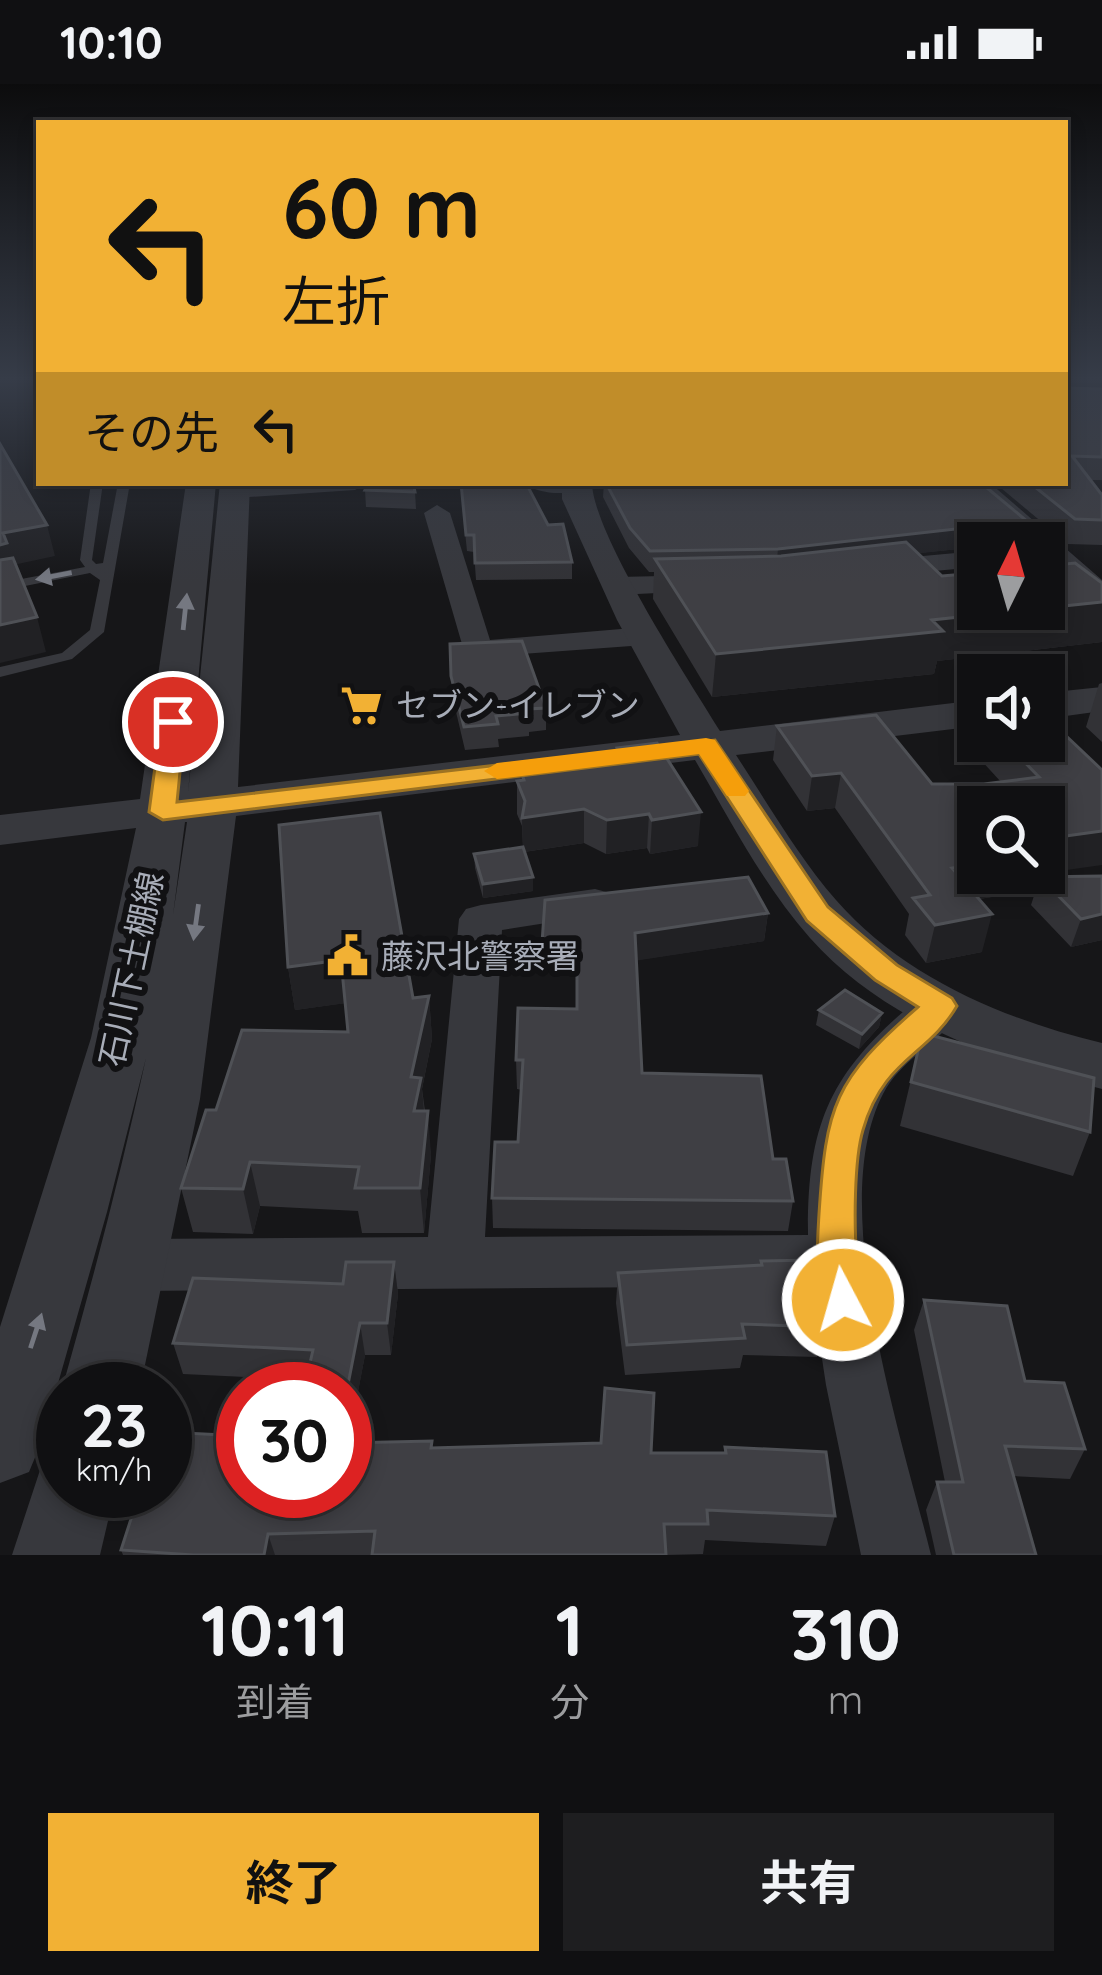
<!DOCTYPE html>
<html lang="ja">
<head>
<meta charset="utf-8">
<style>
	body { margin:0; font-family:Quicksand,"Noto Sans JP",sans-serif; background:#1e1e20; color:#f1f3f6; height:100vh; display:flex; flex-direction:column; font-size:45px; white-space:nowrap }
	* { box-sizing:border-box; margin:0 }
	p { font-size:39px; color:#9c9d9f }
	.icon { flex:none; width:66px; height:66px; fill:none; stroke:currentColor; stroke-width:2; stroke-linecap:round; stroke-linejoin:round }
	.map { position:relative; height:1471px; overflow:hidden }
	.sheet { display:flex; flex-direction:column; background:#101012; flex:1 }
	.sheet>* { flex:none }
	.banner { position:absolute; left:36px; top:36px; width:1032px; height:366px; border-radius:0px; box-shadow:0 6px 18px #0003,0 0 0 3px #303032; background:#f2b134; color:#111; overflow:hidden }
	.needle { width:78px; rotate:5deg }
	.controls { position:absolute; left:957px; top:438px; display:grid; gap:24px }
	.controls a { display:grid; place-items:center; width:108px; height:108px; border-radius:0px; background:#101012; box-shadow:0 6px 18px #0003,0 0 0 3px #303032; font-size:60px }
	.speed { position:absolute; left:36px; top:1278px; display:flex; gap:24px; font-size:60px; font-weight:700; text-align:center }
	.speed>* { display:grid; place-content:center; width:156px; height:156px; border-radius:50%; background:#101012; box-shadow:0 6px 18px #0003,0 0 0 3px #303032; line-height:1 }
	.speed small { font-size:30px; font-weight:400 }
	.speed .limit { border:18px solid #d22; background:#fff; color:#111 }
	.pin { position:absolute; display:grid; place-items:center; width:102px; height:102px; color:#fff; margin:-51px; border:6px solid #fff; border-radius:50%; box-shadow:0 3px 12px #0007 }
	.me { position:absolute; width:132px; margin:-66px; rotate:354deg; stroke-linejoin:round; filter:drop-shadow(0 0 9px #0008) }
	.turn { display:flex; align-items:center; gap:42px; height:252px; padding:0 48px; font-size:54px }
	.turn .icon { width:156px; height:156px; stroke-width:2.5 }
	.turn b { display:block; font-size:84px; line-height:102px }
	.then { display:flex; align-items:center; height:114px; padding:0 48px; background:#0003; gap:24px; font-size:45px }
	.eta { display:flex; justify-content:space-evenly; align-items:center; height:204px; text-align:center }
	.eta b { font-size:72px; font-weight:700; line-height:84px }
	.primary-button { display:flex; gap:24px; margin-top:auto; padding:24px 48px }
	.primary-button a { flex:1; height:138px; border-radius:0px; background:#f2b134; color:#111; font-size:48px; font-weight:700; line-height:138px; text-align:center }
	.primary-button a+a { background:#1e1e20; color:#f1f3f6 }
	.status { display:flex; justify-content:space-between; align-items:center; height:84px; padding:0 60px; background:#101012; direction:ltr }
	.status svg { height:33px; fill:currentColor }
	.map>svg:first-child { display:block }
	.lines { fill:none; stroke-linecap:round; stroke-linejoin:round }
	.service { fill:#37383d; fill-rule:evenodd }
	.minor { fill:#37383d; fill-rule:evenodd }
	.tertiary { fill:#37383d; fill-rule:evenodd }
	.wall { fill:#323236 }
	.shaded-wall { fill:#212124 }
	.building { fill:#3f3f44; stroke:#4f5156; stroke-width:3 }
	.oneway { fill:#757881 }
	.route { fill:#f2b134; stroke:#9d7322; stroke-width:3 }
	.slow { fill:#f59e0b }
	.labels { text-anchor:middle; stroke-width:12; stroke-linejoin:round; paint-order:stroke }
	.poi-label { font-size:33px; fill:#a8adb8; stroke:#111113; text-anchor:start }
	.street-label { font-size:33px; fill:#a8adb8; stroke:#111113 }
</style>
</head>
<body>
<div class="status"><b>10:10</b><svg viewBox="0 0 49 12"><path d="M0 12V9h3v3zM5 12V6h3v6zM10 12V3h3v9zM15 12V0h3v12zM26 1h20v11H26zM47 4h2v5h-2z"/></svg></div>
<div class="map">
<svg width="1102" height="1471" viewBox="0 0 1102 1471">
	<rect width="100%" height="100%" fill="#161618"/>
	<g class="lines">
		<path class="service" d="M29,294H38L39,305Z
			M91,399H103L92,476L96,480L103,479L118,399H130L104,548L72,575L0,593V583L62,569L90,546L100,496L90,489L0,507V499L85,483L80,476Z"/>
		<path class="minor" d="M367,399L355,406L234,414L222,407L225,402L243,399Z
			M524,399H587L588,401C574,413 538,411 524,399Z
			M963,399H990L1102,496V521L1092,518L1044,472V459H1030Z
			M437,421L450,429L490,556L645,543L661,552L645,561L466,574L424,429Z
			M978,467V483L879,492L865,484L879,476Z
			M708,491L718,494L722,500L718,506L617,511L603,502L617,493Z
			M595,805L610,809L616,819L610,829L502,846L485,1153L808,1151C807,1032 834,984 924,910L941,905L958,910L965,922C945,956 902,973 883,1010C825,1122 902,1353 931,1471H861L826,1301L811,1202L134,1207L113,1199L105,1181L113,1163L134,1155L428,1153L459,835L466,825L481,821Z"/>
		<path class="tertiary" d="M186,399H216L188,709L220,399H250L238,703L680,651L617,536L562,415V399H592C593,450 690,598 720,647L978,616V642L736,671C768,720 798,772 836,816C903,893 1005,936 1102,959V1005C997,977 885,938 810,854C764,802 730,736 695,676L236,732L200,1015L140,1305H62C93,1195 122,1085 146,974L107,1128L41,1359L29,1388L0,1399V1243L91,954L136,744L0,761V731L140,715ZM185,738H187L173,831Z
			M1102,603V627L1044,635V609Z
			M63,1369V1407H115L100,1471H12L43,1377Z"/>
	</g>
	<path class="wall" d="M1065,304L1102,305V396H1090L1102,411V461L1068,460L995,399H1065Z
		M460,399L548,441L572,478V495L476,496L474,468L467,467Z
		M604,399H685V402L1028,438L1023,458L978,459V463L918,469L942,492L1102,499V558L937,577L934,590L712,613L653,515L654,488H649L629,464L603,413Z
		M365,406L415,408L416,425L366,423Z
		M450,560L546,624V646L529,648V652L498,655L499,663L465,666L453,615Z
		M1102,599V658L1086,643L1099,600Z
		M978,630V657H1044L1102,686L1017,793L1012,810L979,815L982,868L926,879L905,851L909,830L835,724L807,727L773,676L777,642L932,700H984L1001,698L969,663Z
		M617,664L698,762L650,770L647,764L606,770L584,759L524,768L533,793V807L483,814L475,784L474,770L523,763L522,742L517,730V697L520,696V684L617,672Z
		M1102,792V856L1071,863L1031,821L1040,793Z
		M768,829L764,857L637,876L642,989L773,1075L793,1117L788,1147L493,1144L492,1114L518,1058L522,1006L517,1005L516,976L577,925V888L543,887L542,859Z
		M288,883L413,914L429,912L432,955L422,1005L431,1071L424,1149H362L358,1127L260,1122L253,1150L193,1148L181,1104L216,1026L348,948L345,919L295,926Z
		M819,926L882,929L879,943L859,965L816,941Z
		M922,949L1090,1048L1073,1092L900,1042Z
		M761,1177L824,1243L817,1273L743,1271L740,1284L625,1291L616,1219L618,1189L760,1181Z
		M394,1178L398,1210L391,1271H365L348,1359L432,1364L651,1369H724L725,1363L835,1432L826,1462L705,1456L703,1470L666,1471H123L121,1466L345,1407L306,1296L183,1290L173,1259L343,1200Z
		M924,1216L1085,1365L1070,1395L1013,1392L1036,1471H936L926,1426L937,1398H945L914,1246Z"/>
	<path class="shaded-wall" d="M47,441L55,472L13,481L0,495V461L3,449Z
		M982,442L977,463L776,485L778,465Z
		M1102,518V558L937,577L934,590L712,613L716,570L932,536Z
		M37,533L46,568L0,579V541Z
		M841,689L835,724L807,727L812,692Z
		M584,725V759L523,768L522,734Z
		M701,728L698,762L650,770L652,736Z
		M649,730L647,764L606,770L607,736Z
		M1102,747V781L1017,793L1012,810L943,820L952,784L978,780V789H1044V755Z
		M533,793V807L483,814V800Z
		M768,829L764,857L634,877L635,849Z
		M992,830L982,868L926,879L935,841Z
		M1102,830V856L1071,863L1081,835Z
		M341,876L347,919L295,926L288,883Z
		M429,912L432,955L422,1005L425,1038L419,1071L411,993Z
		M882,929L879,943L859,965L862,950Z
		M428,1027L431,1071L424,1149L420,1104Z
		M250,1078L260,1122L253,1150L243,1105Z
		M394,1178L398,1210L391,1271L387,1239Z
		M360,1239L365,1271L345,1377V1316Z
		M268,1450L275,1471H264Z"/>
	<path class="building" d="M1065,304L1102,305V373L1072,372L1102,411V436L1075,435L1030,399H1065Z
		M0,360L47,441L3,449L7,459L0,461Z
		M369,399H413L415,408L365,406Z
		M461,399H526L548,441L563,440L572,478L475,479L474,451H466Z
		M606,399H685V402L833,399L986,403L1028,438H1012L1020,447H987L982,442L778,465L650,467L630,444Z
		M906,458L942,492L978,489V525H1033L932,536L943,547L716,570L655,475L781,472Z
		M13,474L37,533L0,541V476Z
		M1075,479L1102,499V518L1044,524V482Z
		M522,557L546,624L527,625L528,629L496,632L498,640L464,643L451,592L450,560Z
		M876,631L932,700H984L1039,693L1004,657H1044V631L1102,686V747L1044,755V723H978V780L952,784L992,830L935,841L913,814L930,811L841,689L812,692L777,642Z
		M657,659L701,728L652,736L649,730L607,736L584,725L522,734L525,717L517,697L524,696L520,684L621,672L617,664Z
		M380,729L413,914L429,912L411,993L421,994L414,1027H428L420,1104H355L359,1083L250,1078L243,1105L181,1104L206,1026H216L242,946L348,948L341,876L288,883L279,741Z
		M523,763L533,793L483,800L474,770Z
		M1102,792V830L1081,835L1040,793Z
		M748,793L768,829L635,849L642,989L761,992L773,1075H786L793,1117L492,1114L495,1058H518L523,976H516L518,924L577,925V860L542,859L545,816Z
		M845,906L882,929L862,950L819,926Z
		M922,949L1094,994L1090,1048L911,998Z
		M813,1176L824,1243L742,1240L745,1254L627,1261L618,1189L762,1181L761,1177Z
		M346,1178H394L387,1239H360L345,1316V1305H304L313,1266L173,1259L193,1194L343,1200Z
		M924,1216L1007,1222L1025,1297L1064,1299L1085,1365L1005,1362L1036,1471H954L937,1398H963Z
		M605,1304L654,1309L651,1369H726L725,1363L826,1368L835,1432L707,1426L708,1440H664L666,1471H372L375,1447L268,1450L264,1471H193L121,1466L140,1407H165V1348L243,1352V1407H345V1359L432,1357L431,1364L601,1359Z"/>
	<defs><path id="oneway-solid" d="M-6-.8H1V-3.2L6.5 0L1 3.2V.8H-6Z" transform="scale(3)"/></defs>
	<g class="oneway">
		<use href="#oneway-solid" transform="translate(54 492) rotate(169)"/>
		<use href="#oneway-solid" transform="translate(185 528) rotate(-84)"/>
		<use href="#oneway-solid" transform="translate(196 838) rotate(98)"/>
		<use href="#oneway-solid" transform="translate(36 1247) rotate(-72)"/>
	</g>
	<linearGradient id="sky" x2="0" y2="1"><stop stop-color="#0c0c0d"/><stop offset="0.59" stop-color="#363c48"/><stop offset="1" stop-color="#363c48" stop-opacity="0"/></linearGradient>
	<rect width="1102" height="500" fill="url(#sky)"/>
	<path class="route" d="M173,631L185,638L177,718L715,656L828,823L897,881L952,914L957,922C928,972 883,975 863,1046C854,1076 854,1143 857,1176C858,1196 867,1211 858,1230L843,1235L828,1230C814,1198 817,1164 819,1130C826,1021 834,996 918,923L875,896L807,837L699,670L163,736L149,728L161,638Z"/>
	<path class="slow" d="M706,654L715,656L749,707L745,712H727L699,670L497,695L484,687L497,679Z"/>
	<defs>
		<symbol id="supermarket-bare" viewBox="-9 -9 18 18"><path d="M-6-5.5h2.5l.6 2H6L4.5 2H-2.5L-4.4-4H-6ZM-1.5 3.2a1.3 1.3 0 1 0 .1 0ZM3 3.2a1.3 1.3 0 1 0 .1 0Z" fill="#f2b134" stroke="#111113" stroke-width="2.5" paint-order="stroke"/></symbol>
		<symbol id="civic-bare" viewBox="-9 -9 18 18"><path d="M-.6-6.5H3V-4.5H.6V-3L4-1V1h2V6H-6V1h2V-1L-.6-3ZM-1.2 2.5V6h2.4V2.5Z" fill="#f2b134" stroke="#111113" stroke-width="2.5" paint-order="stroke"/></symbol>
	</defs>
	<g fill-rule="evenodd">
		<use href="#supermarket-bare" x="332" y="592" width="59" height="59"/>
		<use href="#civic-bare" x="318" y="842" width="59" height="59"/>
	</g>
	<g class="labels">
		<g class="poi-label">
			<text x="396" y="633">セブン-イレブン</text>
			<text x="381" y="884">藤沢北警察署</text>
		</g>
		<g class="street-label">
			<text transform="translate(131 885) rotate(-78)" y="12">石川下土棚線</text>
		</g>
	</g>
</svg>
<div class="controls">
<a><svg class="needle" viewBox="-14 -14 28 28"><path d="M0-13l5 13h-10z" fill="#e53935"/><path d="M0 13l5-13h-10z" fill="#9c9d9f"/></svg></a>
<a><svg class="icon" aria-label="sound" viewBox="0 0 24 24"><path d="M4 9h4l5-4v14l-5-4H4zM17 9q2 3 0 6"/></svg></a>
<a><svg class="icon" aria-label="search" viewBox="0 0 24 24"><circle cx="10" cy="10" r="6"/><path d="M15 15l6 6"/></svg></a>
</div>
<div class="speed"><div>23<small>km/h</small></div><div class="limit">30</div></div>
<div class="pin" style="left:173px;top:638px;background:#d93025"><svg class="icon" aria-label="arrive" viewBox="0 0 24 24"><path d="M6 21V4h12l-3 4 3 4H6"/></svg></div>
<svg class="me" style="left:843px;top:1216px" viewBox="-20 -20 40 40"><circle r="17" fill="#f2b134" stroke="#fff" stroke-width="3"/><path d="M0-11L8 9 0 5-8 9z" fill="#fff"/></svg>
<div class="banner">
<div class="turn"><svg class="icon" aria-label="left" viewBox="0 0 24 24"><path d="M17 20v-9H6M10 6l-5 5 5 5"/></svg><div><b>60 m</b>左折</div></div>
<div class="then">その先<svg class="icon" aria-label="left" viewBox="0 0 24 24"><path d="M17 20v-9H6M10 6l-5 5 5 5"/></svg></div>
</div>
</div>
<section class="sheet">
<div class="eta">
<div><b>10:11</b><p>到着</p></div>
<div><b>1</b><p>分</p></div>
<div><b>310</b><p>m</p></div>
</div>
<div class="primary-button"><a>終了</a><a>共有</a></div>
</section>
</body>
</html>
